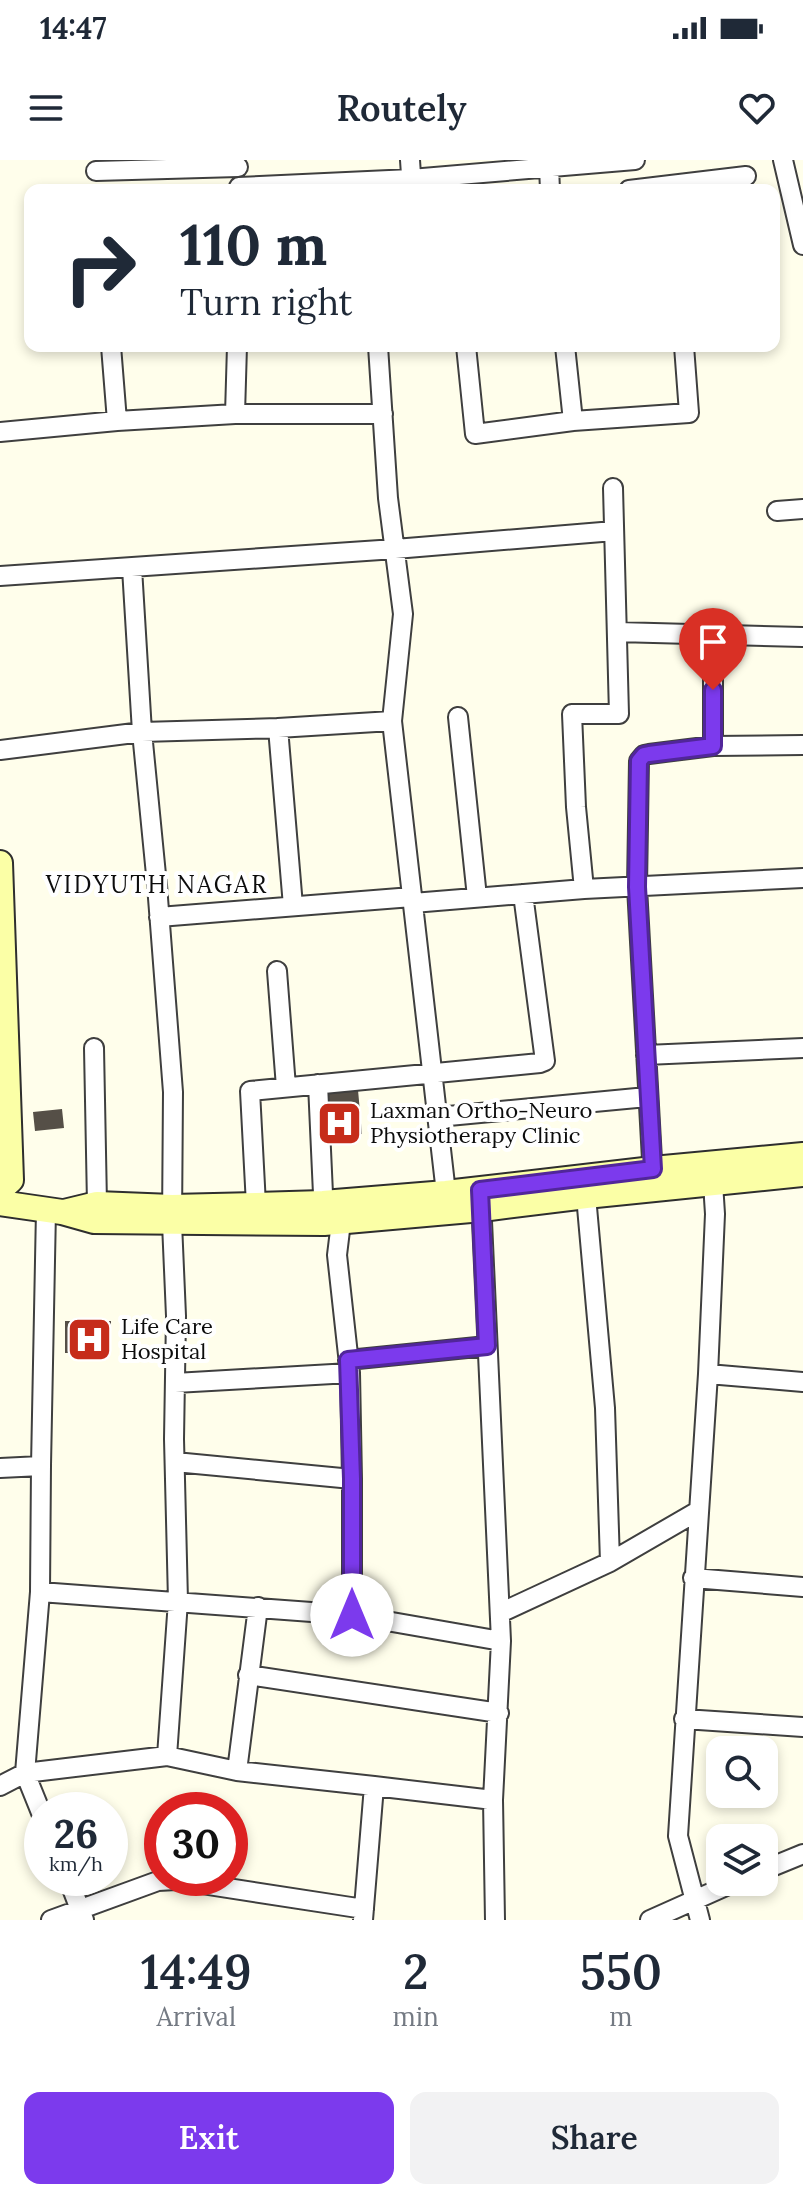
<!DOCTYPE html>
<html lang="en">
<head>
<meta charset="utf-8">
<style>
	body { margin:0; font-family:Lora,serif; background:#f2f2f3; color:#1f2937; height:100vh; display:flex; flex-direction:column; font-size:30px; white-space:nowrap }
	* { box-sizing:border-box; margin:0 }
	p { font-size:26px; color:#747a83 }
	.icon { flex:none; width:44px; height:44px; fill:none; stroke:currentColor; stroke-width:2; stroke-linecap:round; stroke-linejoin:round }
	.map { position:relative; height:1760px; overflow:hidden }
	.panel { display:flex; flex-direction:column; background:#fff; flex:1 }
	.panel>* { flex:none }
	.hud { position:absolute; left:24px; top:24px; width:756px; height:168px; border-radius:16px; box-shadow:0 4px 12px #0003; background:#fff; color:#1f2937; overflow:hidden }
	.tools { position:absolute; left:706px; top:1576px; display:grid; gap:16px }
	.tools a { display:grid; place-items:center; width:72px; height:72px; border-radius:16px; background:#fff; box-shadow:0 4px 12px #0003; font-size:40px }
	.speed { position:absolute; left:24px; top:1632px; display:flex; gap:16px; font-size:40px; font-weight:700; text-align:center }
	.speed>* { display:grid; place-content:center; width:104px; height:104px; border-radius:50%; background:#fff; box-shadow:0 4px 12px #0003; line-height:1 }
	.speed small { font-size:20px; font-weight:400 }
	.speed .limit { border:12px solid #d22; background:#fff; color:#111 }
	.pin { position:absolute; display:grid; place-items:center; width:68px; height:68px; color:#fff; margin:-82px -34px; border-radius:50% 50% 50% 0; rotate:-45deg; box-shadow:0 0 8px #0007 }
	.pin .icon { rotate:45deg }
	.me { position:absolute; width:88px; margin:-44px; rotate:0deg; stroke-linejoin:round; filter:drop-shadow(0 0 6px #0008) }
	.turn { display:flex; align-items:center; gap:28px; height:168px; padding:0 24px; font-size:36px }
	.turn .icon { width:104px; height:104px; stroke-width:2.5 }
	.turn b { display:block; font-size:56px; line-height:68px }
	.eta { display:flex; justify-content:space-evenly; align-items:center; height:136px; text-align:center }
	.eta b { font-size:48px; font-weight:600; line-height:56px }
	.button { display:flex; gap:16px; margin-top:auto; padding:16px 24px }
	.button a { flex:1; height:92px; border-radius:16px; background:#7c3aed; color:#fff; font-size:32px; font-weight:600; line-height:92px; text-align:center }
	.button a+a { background:#f2f2f3; color:#1f2937 }
	.status { display:flex; justify-content:space-between; align-items:center; height:56px; padding:0 40px; background:#fff; direction:ltr }
	.status svg { height:22px; fill:currentColor }
	header { display:flex; justify-content:space-between; align-items:center; height:104px; padding:0 24px; background:#fff; font-size:36px; font-weight:600 }
	.map>svg:first-child { display:block }
	.building { fill:#554f47 }
	.lines { fill:none; stroke-linecap:round; stroke-linejoin:round }
	.street-casing { stroke:#3f3f3f; stroke-width:22 }
	.secondary-casing { stroke:#2e2e2e; stroke-width:28 }
	.street { stroke:#fff; stroke-width:18 }
	.secondary { stroke:#fbffa6; stroke-width:24 }
	.route-casing { stroke:#51269a; stroke-width:20 }
	.route { stroke:#7c3aed; stroke-width:14 }
	.labels { text-anchor:middle; stroke-width:8; stroke-linejoin:round; paint-order:stroke }
	.poi-label { font-size:22px; fill:#0c0c0c; stroke:#fff; text-anchor:start }
	.neighbourhood-label { font-size:24px; letter-spacing:2px; fill:#0c0c0c; stroke:#fff }
</style>
</head>
<body>
<div class="status"><b>14:47</b><svg viewBox="0 0 49 12"><path d="M0 12V9h3v3zM5 12V6h3v6zM10 12V3h3v9zM15 12V0h3v12zM26 1h20v11H26zM47 4h2v5h-2z"/></svg></div>
<header><svg class="icon" aria-label="menu" viewBox="0 0 24 24"><path d="M4 6h16M4 12h16M4 18h16"/></svg>Routely<svg class="icon" aria-label="heart" viewBox="0 0 24 24"><path d="M12 20l-8-8c-3-5 5-10 8-4 3-6 11-1 8 4z"/></svg></header>
<div class="map">
<svg width="803" height="1760" viewBox="0 0 803 1760">
	<rect width="100%" height="100%" fill="#fffeeb"/>
	<path class="building" d="M358,930L362,974L330,977L326,933Z
		M62,949L64,968L35,971L33,952Z
		M65,1161H111V1193H65Z"/>
	<g class="lines">
		<defs>
			<path id="street" d="M410,0L412,30
				M783,0L803,85
				M549,7L550,30
				M96,11L238,7
				M239,27L411,19L635,0
				M629,30L746,16
				M111,186L117,261
				M466,186L475,274L573,261L689,253L684,186
				M565,186L573,261
				M235,254H383
				M0,272L117,261L235,254L237,186
				M777,351L803,349
				M0,416L395,389L614,371
				M617,472L803,477
				M458,557L477,737
				M392,561L446,1033
				M278,568L293,746
				M713,586V474
				M0,590L142,572L132,408
				M584,729L803,718
				M413,743L584,729L576,647L572,554H619L613,328
				M159,757L412,737
				M277,811L286,927
				M94,888L97,1044
				M646,895L803,888
				M318,924L324,1056
				M438,957L647,937
				M653,1018L637,727L639,601L644,595L649,594L713,586L803,585
				M713,1023L715,1054L708,1214L803,1222
				M481,1039L501,1481L493,1640L495,1760
				M256,1045L250,931L540,903L545,901L523,734
				M341,1062L337,1095L350,1213L352,1319V1455
				M348,1200L487,1186
				M175,1223L350,1213
				M175,1302L352,1319
				M0,1308L41,1306
				M610,1402L698,1351
				M693,1418L803,1427
				M40,1432L352,1455L501,1481
				M258,1447L237,1611L374,1626L363,1760
				M500,1453L610,1402L605,1248L586,1036
				M248,1515L499,1553
				M684,1559L803,1567
				M167,1596L178,1441L174,1279L176,1156L172,1063L173,932L157,725L142,572L278,568L392,561L403,454L388,338L378,186
				M0,1626L25,1613L40,1432L41,1306L46,1050
				M374,1626L493,1640
				M42,1655L25,1613L167,1596L237,1611
				M764,1710L803,1694
				M68,1718L84,1760
				M51,1760L158,1721L176,1720L364,1749
				M650,1760L735,1722
				M700,1760L678,1676L708,1214"/>
			<path id="secondary" d="M0,703L11,1020L0,1030
				M0,1043L62,1052L94,1061L324,1063L482,1049L586,1036L803,1014
				M64,1052L97,1044L172,1047L256,1045L323,1043L446,1033L653,1009L803,995"/>
		</defs>
		<use href="#street" class="street-casing"/>
		<use href="#secondary" class="secondary-casing"/>
		<use href="#street" class="street"/>
		<use href="#secondary" class="secondary"/>
	</g>
	<g class="lines">
		<defs>
			<path id="route" d="M352,1455V1319L348,1200L487,1186L480,1030L653,1009L637,727L639,601L644,595L649,594L713,586V530"/>
		</defs>
		<use href="#route" class="route-casing"/>
		<use href="#route" class="route"/>
	</g>
	<defs>
		<symbol id="hospital-square" viewBox="-11 -11 22 22"><rect x="-9" y="-9" width="18" height="18" rx="4" fill="#c62c1a" stroke="#fff"/><path d="M-5-5h3v3.5h4V-5h3V5h-3V1.5h-4V5h-3Z" fill="#fff"/></symbol>
	</defs>
	<g fill-rule="evenodd">
		<use href="#hospital-square" x="314" y="938" width="51" height="51"/>
		<use href="#hospital-square" x="64" y="1154" width="51" height="51"/>
	</g>
	<g class="labels">
		<g class="poi-label">
			<text x="370" y="958">Laxman Ortho-Neuro<tspan x="370" dy="25">Physiotherapy Clinic</tspan></text>
			<text x="121" y="1174">Life Care<tspan x="121" dy="25">Hospital</tspan></text>
		</g>
		<g class="neighbourhood-label">
			<text x="157" y="733">VIDYUTH NAGAR</text>
		</g>
	</g>
</svg>
<div class="tools">
<a><svg class="icon" aria-label="search" viewBox="0 0 24 24"><circle cx="10" cy="10" r="6"/><path d="M15 15l6 6"/></svg></a>
<a><svg class="icon" aria-label="layers" viewBox="0 0 24 24"><path d="M12 4l9 5-9 5-9-5zM3 14l9 5 9-5"/></svg></a>
</div>
<div class="speed"><div>26<small>km/h</small></div><div class="limit">30</div></div>
<div class="pin" style="left:713px;top:530px;background:#d93025"><svg class="icon" aria-label="arrive" viewBox="0 0 24 24"><path d="M6 21V4h12l-3 4 3 4H6"/></svg></div>
<svg class="me" style="left:352px;top:1455px" viewBox="-20 -20 40 40"><circle r="19" fill="#fff"/><path d="M0-13L10 11 0 6-10 11z" fill="#7c3aed"/></svg>
<div class="hud">
<div class="turn"><svg class="icon" aria-label="right" viewBox="0 0 24 24"><path d="M7 20v-9h11M14 6l5 5-5 5"/></svg><div><b>110 m</b>Turn right</div></div>
</div>
</div>
<section class="panel">
<div class="eta">
<div><b>14:49</b><p>Arrival</p></div>
<div><b>2</b><p>min</p></div>
<div><b>550</b><p>m</p></div>
</div>
<div class="button"><a>Exit</a><a>Share</a></div>
</section>
</body>
</html>
